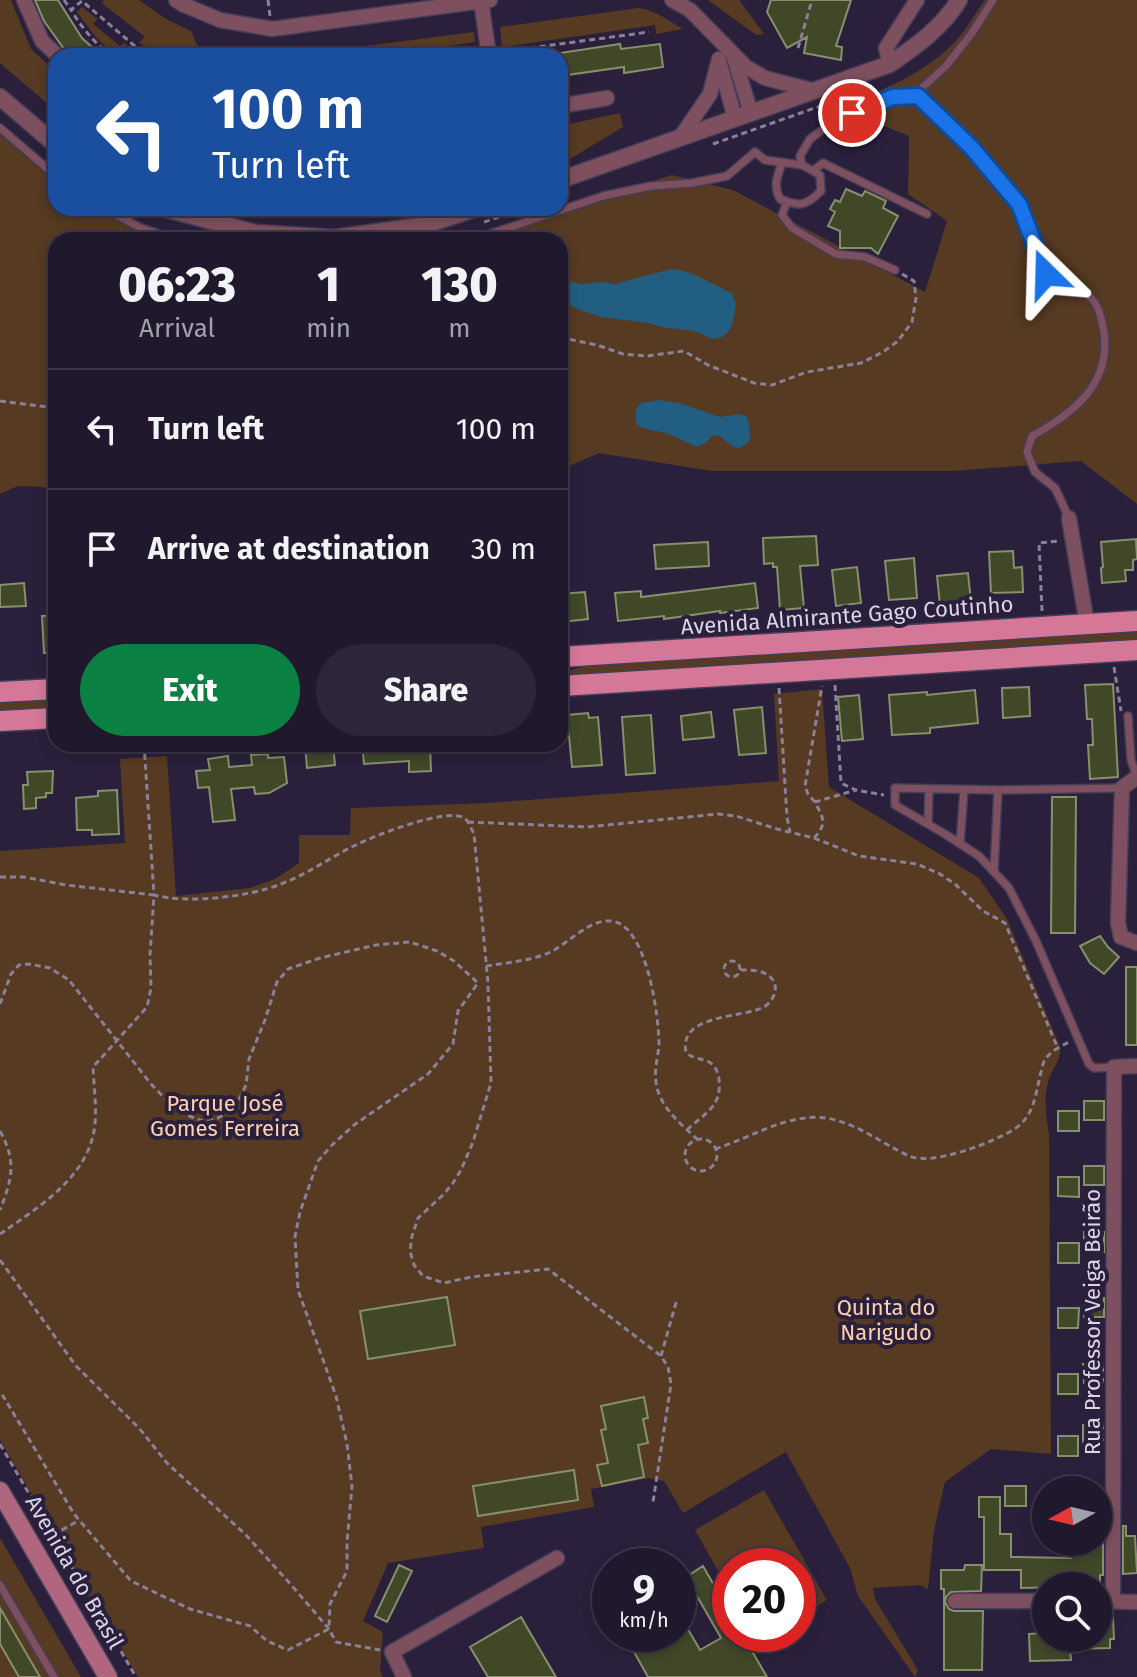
<!DOCTYPE html>
<html lang="en">
<head>
<meta charset="utf-8">
<style>
	body { margin:0; font-family:"Fira Sans",sans-serif; background:#2d2539; color:#f1f3f6; height:100vh; display:flex; flex-direction:column; font-size:30px; white-space:nowrap }
	* { box-sizing:border-box; margin:0 }
	p { font-size:26px; color:#a2a0aa }
	.icon { flex:none; width:44px; height:44px; fill:none; stroke:currentColor; stroke-width:2; stroke-linecap:round; stroke-linejoin:round }
	.map { position:relative; flex:1; overflow:hidden }
	.drawer { position:absolute; left:48px; top:232px; width:520px; height:520px; display:flex; flex-direction:column; background:#20182d; border-radius:24px; box-shadow:0 4px 12px #0003,0 0 0 2px #3d3749 }
	.drawer>* { flex:none }
	.hud { position:absolute; left:48px; top:48px; width:520px; height:168px; border-radius:24px; box-shadow:0 4px 12px #0003,0 0 0 2px #3d3749; background:#1a4fa0; color:#fff; overflow:hidden }
	.needle { width:52px; rotate:262deg }
	.tools { position:absolute; left:1032px; top:1476px; display:grid; gap:16px }
	.tools a { display:grid; place-items:center; width:80px; height:80px; border-radius:50%; background:#20182d; box-shadow:0 4px 12px #0003,0 0 0 2px #3d3749; font-size:40px }
	.speed { position:absolute; left:592px; top:1548px; display:flex; gap:16px; font-size:40px; font-weight:700; text-align:center }
	.speed>* { display:grid; place-content:center; width:104px; height:104px; border-radius:50%; background:#20182d; box-shadow:0 4px 12px #0003,0 0 0 2px #3d3749; line-height:1 }
	.speed small { font-size:20px; font-weight:400 }
	.speed .limit { border:12px solid #d22; background:#fff; color:#111 }
	.pin { position:absolute; display:grid; place-items:center; width:68px; height:68px; color:#fff; margin:-34px; border:4px solid #fff; border-radius:50%; box-shadow:0 2px 8px #0007 }
	.me { position:absolute; width:88px; margin:-44px; rotate:338deg; stroke-linejoin:round; filter:drop-shadow(0 0 6px #0008) }
	.turn { display:flex; align-items:center; gap:28px; height:168px; padding:0 32px; font-size:36px }
	.turn .icon { width:104px; height:104px; stroke-width:2.5 }
	.turn b { display:block; font-size:56px; line-height:68px }
	.eta { display:flex; justify-content:space-evenly; align-items:center; height:136px; text-align:center }
	.eta b { font-size:48px; font-weight:800; line-height:56px }
	.action { display:flex; gap:16px; margin-top:auto; padding:16px 32px }
	.action a { flex:1; height:92px; border-radius:48px; background:#0b8043; color:#fff; font-size:32px; font-weight:800; line-height:92px; text-align:center }
	.action a+a { background:#2d2539; color:#f1f3f6 }
	ul { padding:0; list-style:none }
	li { display:flex; align-items:center; gap:24px; height:120px; padding:0 32px; border-top:2px solid #3d3749 }
	li div { flex:1 }
	li b { display:block; font-size:30px }
	li em { font-style:normal }
	.map>svg:first-child { display:block }
	.green { fill:#563a22 }
	.water { fill:#225e82 }
	.building { fill:#414828; stroke:#87906d; stroke-width:2 }
	.lines { fill:none; stroke-linecap:round; stroke-linejoin:round }
	.service-casing { stroke:#463d57; stroke-width:10 }
	.minor-casing { stroke:#463d57; stroke-width:17 }
	.tertiary-casing { stroke:#463d57; stroke-width:19 }
	.secondary-casing { stroke:#463d57; stroke-width:21 }
	.primary-casing { stroke:#463d57; stroke-width:23 }
	.path { stroke:#888198; stroke-width:3; stroke-dasharray:6 4; stroke-linecap:butt }
	.service { stroke:#7e505f; stroke-width:7 }
	.minor { stroke:#7e505f; stroke-width:14 }
	.tertiary { stroke:#7e505f; stroke-width:16 }
	.secondary { stroke:#af667e; stroke-width:18 }
	.primary { stroke:#d57797; stroke-width:20 }
	.route-casing { stroke:#114b97; stroke-width:20 }
	.route { stroke:#1a73e8; stroke-width:14 }
	.labels { text-anchor:middle; stroke-width:8; stroke-linejoin:round; paint-order:stroke }
	.street-label { font-size:22px; fill:#dad5e7; stroke:#2a203c }
	.park-label { font-size:22px; fill:#fed1ae; stroke:#2a203c }
</style>
</head>
<body>
<div class="map">
<svg width="1137" height="1677" viewBox="0 0 1137 1677">
	<rect width="100%" height="100%" fill="#2a203c"/>
	<path class="green" d="M0,0H11L31,49L56,72V111L0,63Z
		M104,0H139L166,19L191,31L197,45L224,56H169L139,43L145,37L102,3Z
		M708,0H739L764,34L756,35Z
		M985,0H1137V504L1081,461L953,471H712L599,453L560,470V240H468L672,175L733,190L925,292L947,221L908,194L909,136L838,108C879,91 919,77 952,45C964,33 974,15 985,0Z
		M82,7L97,19L93,24L120,46L124,43L141,56H119L98,40L77,12Z
		M638,8C655,10 668,20 683,29L656,34L655,25L502,47L500,27Z
		M474,32L475,42L380,56H288Z
		M620,113L623,127L560,165V126Z
		M0,134L56,183V208H95L132,229L173,240H56V498L44,487L18,486L0,494Z
		M1137,631V639L568,675L567,671L586,666Z
		M822,689L829,787L979,878L1007,919L1060,1047C1061,1061 1053,1067 1049,1079C1043,1097 1046,1115 1049,1134L1051,1454L991,1449L945,1482L934,1530L928,1589L920,1585L873,1588L875,1599L918,1670L915,1677L858,1596L850,1568L786,1452L683,1513L664,1481L649,1478L591,1489L594,1507L481,1527L484,1548L388,1563L363,1621L383,1632L380,1670L383,1677H138L0,1440V851L125,843L120,759L167,756L176,896L250,888L275,879L299,863V835H350L351,808L487,803L779,781L774,694Z
		M56,699V707L0,711V702Z
		M764,1490L827,1600L798,1617V1566H730V1592L695,1530Z
		M0,1538L81,1677H0Z"/>
	<path class="water" d="M671,269L684,271L697,276L731,293L736,303L734,317L730,330L722,337L713,339L694,331L661,327L649,323L601,317L580,310L564,302L560,303V280L582,284L603,282L615,284Z
		M659,400L679,403L720,417L740,414L746,416L749,424L750,441L740,448L734,447L718,435L712,436L706,443L697,447L666,433L642,428L636,423V410L641,403Z"/>
	<path class="building" d="M35,0H58L82,38L102,56H69L44,21Z
		M771,0H851L836,46L842,47L841,60L804,53L807,37L787,48L767,12Z
		M620,44L621,49L660,44L663,67L624,73V67L560,76V53Z
		M846,189L862,196L865,191L886,201L883,208L898,216L878,254L871,248H840V231L828,226L835,212L830,209L835,200L840,202Z
		M816,536L818,565L800,566L804,608L780,610L777,567H773V563L764,564L763,538Z
		M1136,539L1137,559L1133,560V570H1125L1126,581L1102,583L1101,568L1103,567L1101,542Z
		M708,542L709,566L656,569L654,545Z
		M1013,551L1014,568L1022,567L1023,592L991,593L989,552Z
		M914,558L917,598L889,600L885,561Z
		M857,567L861,603L836,606L832,570Z
		M968,573L971,602L940,605L937,576Z
		M24,583L26,606L0,607V585Z
		M755,583L758,608L720,613V611L664,619V616L618,621L615,593L641,591V597Z
		M585,592L588,619L562,622L560,594Z
		M56,615V652L44,653L42,616Z
		M1113,684L1118,777L1090,779L1088,745H1093L1092,719H1087L1085,685Z
		M1029,687L1030,716L1003,718L1002,688Z
		M975,690L978,723L930,728V733L892,735L889,695L927,692V695Z
		M859,695L863,739L842,741L838,697Z
		M762,707L766,753L739,755L734,710Z
		M711,712L714,737L683,740L681,716Z
		M588,713L589,718L598,717L602,765L572,767L567,715Z
		M651,715L655,773L626,775L622,717Z
		M305,744H333L335,765L307,768Z
		M362,744H430L431,771L409,772V761L364,764Z
		M268,754V758L284,757L287,783L269,793L255,794L254,787L231,789L235,820L213,822L209,787L198,788L196,771L210,770L208,759L228,756L229,767L252,765L251,755Z
		M53,771L52,793H46V797L36,798V808L24,809L23,785H28L27,772Z
		M117,790L119,834L92,835V830H77L76,798L98,796V791Z
		M1052,797H1076L1075,933H1051Z
		M1100,936L1108,947L1119,957L1104,974L1090,963L1080,946Z
		M1126,967H1137V1045H1126Z
		M1084,1101H1104V1120H1084Z
		M1058,1111H1079V1131H1058Z
		M1084,1166H1104V1185H1084Z
		M1058,1177H1079V1197L1058,1196Z
		M1084,1232H1104V1252H1084Z
		M1058,1243H1079V1263H1058Z
		M447,1297L455,1345L368,1359L360,1311Z
		M1084,1298H1104V1317H1084Z
		M1058,1308H1079L1078,1328H1058Z
		M1083,1364H1103V1383H1084Z
		M1058,1374H1078V1394H1058Z
		M644,1397L648,1418L643,1419L648,1443L638,1445L644,1477L602,1486L597,1465L608,1463L601,1430L606,1429L601,1406Z
		M1083,1425H1103V1445H1083Z
		M1058,1436H1078V1456H1058Z
		M574,1470L578,1500L478,1516L473,1486Z
		M1005,1486H1026V1506H1005Z
		M979,1497H1000V1534H1011V1557L1071,1558V1542H1098V1527H1103V1575H1100V1586L1021,1588V1570H984V1517H979Z
		M1123,1526H1126V1536H1135L1137,1573L1123,1574Z
		M399,1565L412,1571L387,1622L375,1616Z
		M965,1565H982L981,1591L951,1592L946,1597L945,1602L949,1609L954,1611H983L982,1670H944V1589H941V1570H964Z
		M703,1566L730,1613V1634H742L767,1677H648L624,1634H678V1612L700,1650L721,1638L686,1577Z
		M610,1575V1610L595,1584Z
		M0,1608L40,1677H19L0,1644Z
		M521,1617L546,1660L556,1677H488L470,1647Z
		M1113,1618L1114,1639H1110V1648L1070,1649L1071,1660L1030,1661L1029,1634L1046,1633V1638H1098V1619Z"/>
	<g class="lines">
		<defs>
			<path id="service" d="M913,96L946,66L972,33L993,0
				M0,128L56,176
				M802,165L800,156L810,139L837,119L893,97L918,96C946,121 971,147 995,175C1002,184 1013,194 1018,204C1031,224 1031,252 1045,272C1056,287 1081,285 1092,299C1100,308 1102,322 1104,333C1111,385 1072,414 1032,436L1027,452L1035,472L1055,488L1069,518
				M813,171L823,163L927,214
				M787,202L782,215L792,228L836,254L865,257L895,270
				M103,208L141,228L177,240
				M472,240L603,196L651,186L692,183L727,176L755,152L765,160L802,165L820,175L821,191C806,206 800,207 780,199C773,186 777,177 782,163
				M1128,716L1131,760L1137,777
				M928,824L929,789
				M960,844L964,790
				M994,871L998,790
				M1114,1067L1094,1068L1089,1064L1036,941L1009,888L979,856L945,834L895,805V788L998,790L1122,788
				M0,1585L54,1677"/>
			<path id="minor" d="M24,0L42,41L58,56
				M176,0L184,5L220,20L272,29L490,0
				M672,0L690,10L746,67L765,78L815,91
				M481,1L489,56
				M734,58L751,113
				M719,61L735,118
				M890,64L886,48L917,0
				M560,106L607,98
				M680,138L710,94L719,59
				M1069,518L1087,624
				M1137,777L1122,788L1118,923L1121,937L1137,943
				M955,1601H1046
				M1098,1601L1137,1602
				M1113,1602L1114,1067L1137,1066
				M404,1677L392,1652L557,1558"/>
			<path id="tertiary" d="M0,97L56,145
				M560,180L890,64C916,46 943,27 959,0
				M163,208L256,233L335,238L426,225L477,208"/>
			<path id="secondary" d="M0,1491L108,1677"/>
			<path id="primary" d="M560,657L1137,621
				M560,686L1137,650
				M0,692L56,689
				M0,721L56,718"/>
		</defs>
		<use href="#service" class="service-casing"/>
		<use href="#minor" class="minor-casing"/>
		<use href="#tertiary" class="tertiary-casing"/>
		<use href="#secondary" class="secondary-casing"/>
		<use href="#primary" class="primary-casing"/>
		<path class="path" d="M64,0L71,10
			M268,0L270,16
			M798,48L812,0
			M500,52L649,32
			M112,56C94,43 83,29 71,10L82,1L136,47L150,56
			M713,144L860,92
			M129,208L137,212
			M484,222L526,208
			M560,340L568,339L597,345L623,354L647,356L684,351L708,365L754,383L772,385L807,372L861,363L883,352L898,341L912,322L916,298L914,281L902,274
			M0,401L56,408
			M1042,611L1039,543L1059,541
			M1114,667L1121,711
			M835,685L841,783L856,790L884,795
			M779,688L787,817L790,832
			M144,744L154,895C187,904 249,897 281,884C308,874 332,856 358,844C376,835 448,807 464,818C469,821 471,829 474,834L488,983L491,1083L473,1142L461,1170L453,1183L443,1195L418,1218L412,1236L410,1251L414,1265L423,1276L444,1283L471,1277L548,1269L661,1356L668,1367L671,1384L653,1502
			M815,802L808,794L805,786L822,686
			M468,822L587,827L718,814L736,816L777,829L814,838L859,856L917,864L940,874L955,884L983,911L1005,923L1056,1044L1057,1049
			M814,838C828,823 823,818 815,802L856,790
			M0,877H24L66,885L154,895L150,955L151,988L147,1007L93,1067C94,1089 98,1115 93,1136C82,1181 36,1209 0,1234
			M724 969a8 8 0 1 1 16 0a8 8 0 1 1-16 0Z
			M486,966C506,963 527,961 546,954C567,946 587,919 611,921C647,924 659,1017 659,1045C658,1057 654,1070 656,1082C659,1107 681,1124 698,1140
			M0,1004L11,974L19,965L29,964L50,968L69,980L151,1084L177,1111L202,1121L218,1118L235,1108L246,1085L249,1059L265,1020L277,982L288,969L320,958L376,945L410,942L437,951L454,961L478,983L458,1011L453,1044L428,1074L354,1125L331,1146L318,1161L300,1212L295,1237L298,1290L336,1396L347,1444L352,1486L347,1542V1571L330,1604L329,1629L288,1650L267,1641L250,1626L190,1609L131,1581L74,1514L0,1391
			M687,1130C696,1121 709,1113 715,1103C721,1093 721,1075 714,1066C706,1057 694,1061 686,1052C678,1014 743,1018 764,1007C777,999 781,980 764,973C758,970 747,970 740,970
			M0,1131C17,1162 12,1179 0,1210
			M685 1155a16 16 0 1 1 32 0a16 16 0 1 1-32 0Z
			M715,1149C751,1138 787,1113 826,1118C857,1123 881,1143 909,1156C933,1166 991,1143 1013,1130C1035,1116 1035,1095 1041,1072C1043,1068 1042,1063 1045,1060C1049,1052 1061,1046 1069,1042
			M0,1260L76,1366L139,1428L167,1463L246,1535L293,1587L329,1629L336,1642L380,1650
			M661,1356L677,1299
			M0,1444L136,1677
			M53,1535L78,1521"/>
		<use href="#service" class="service"/>
		<use href="#minor" class="minor"/>
		<use href="#tertiary" class="tertiary"/>
		<use href="#secondary" class="secondary"/>
		<use href="#primary" class="primary"/>
	</g>
	<g class="lines">
		<defs>
			<path id="route" d="M852,113L893,97L918,96L971,147L1019,204L1046,274"/>
		</defs>
		<use href="#route" class="route-casing"/>
		<use href="#route" class="route"/>
	</g>
	<g class="labels">
		<g class="street-label">
			<text transform="translate(847 615) rotate(-4)" y="8">Avenida Almirante Gago Coutinho</text>
			<text transform="translate(1092 1322) rotate(-90)" y="8">Rua Professor Veiga Beirão</text>
			<text transform="translate(75 1572) rotate(60)" y="8">Avenida do Brasil</text>
		</g>
		<g class="park-label">
			<text x="225" y="1111">Parque José<tspan x="225" dy="25">Gomes Ferreira</tspan></text>
			<text x="886" y="1315">Quinta do<tspan x="886" dy="25">Narigudo</tspan></text>
		</g>
	</g>
</svg>
<div class="tools">
<a><svg class="needle" viewBox="-14 -14 28 28"><path d="M0-13l5 13h-10z" fill="#e53935"/><path d="M0 13l5-13h-10z" fill="#a2a0aa"/></svg></a>
<a><svg class="icon" aria-label="search" viewBox="0 0 24 24"><circle cx="10" cy="10" r="6"/><path d="M15 15l6 6"/></svg></a>
</div>
<div class="speed"><div>9<small>km/h</small></div><div class="limit">20</div></div>
<div class="pin" style="left:852px;top:113px;background:#d93025"><svg class="icon" aria-label="arrive" viewBox="0 0 24 24"><path d="M6 21V4h12l-3 4 3 4H6"/></svg></div>
<svg class="me" style="left:1046px;top:274px" viewBox="-20 -20 40 40"><path d="M0-17L14 15 0 8-14 15z" fill="#1a73e8" stroke="#fff" stroke-width="4"/></svg>
<div class="hud">
<div class="turn"><svg class="icon" aria-label="left" viewBox="0 0 24 24"><path d="M17 20v-9H6M10 6l-5 5 5 5"/></svg><div><b>100 m</b>Turn left</div></div>
</div>
<section class="drawer">
<div class="eta">
<div><b>06:23</b><p>Arrival</p></div>
<div><b>1</b><p>min</p></div>
<div><b>130</b><p>m</p></div>
</div>
<ul>
<li><svg class="icon" aria-label="left" viewBox="0 0 24 24"><path d="M17 20v-9H6M10 6l-5 5 5 5"/></svg><div><b>Turn left</b></div><em>100 m</em></li>
<li><svg class="icon" aria-label="arrive" viewBox="0 0 24 24"><path d="M6 21V4h12l-3 4 3 4H6"/></svg><div><b>Arrive at destination</b></div><em>30 m</em></li>
</ul>
<div class="action"><a>Exit</a><a>Share</a></div>
</section>
</div>
</body>
</html>
